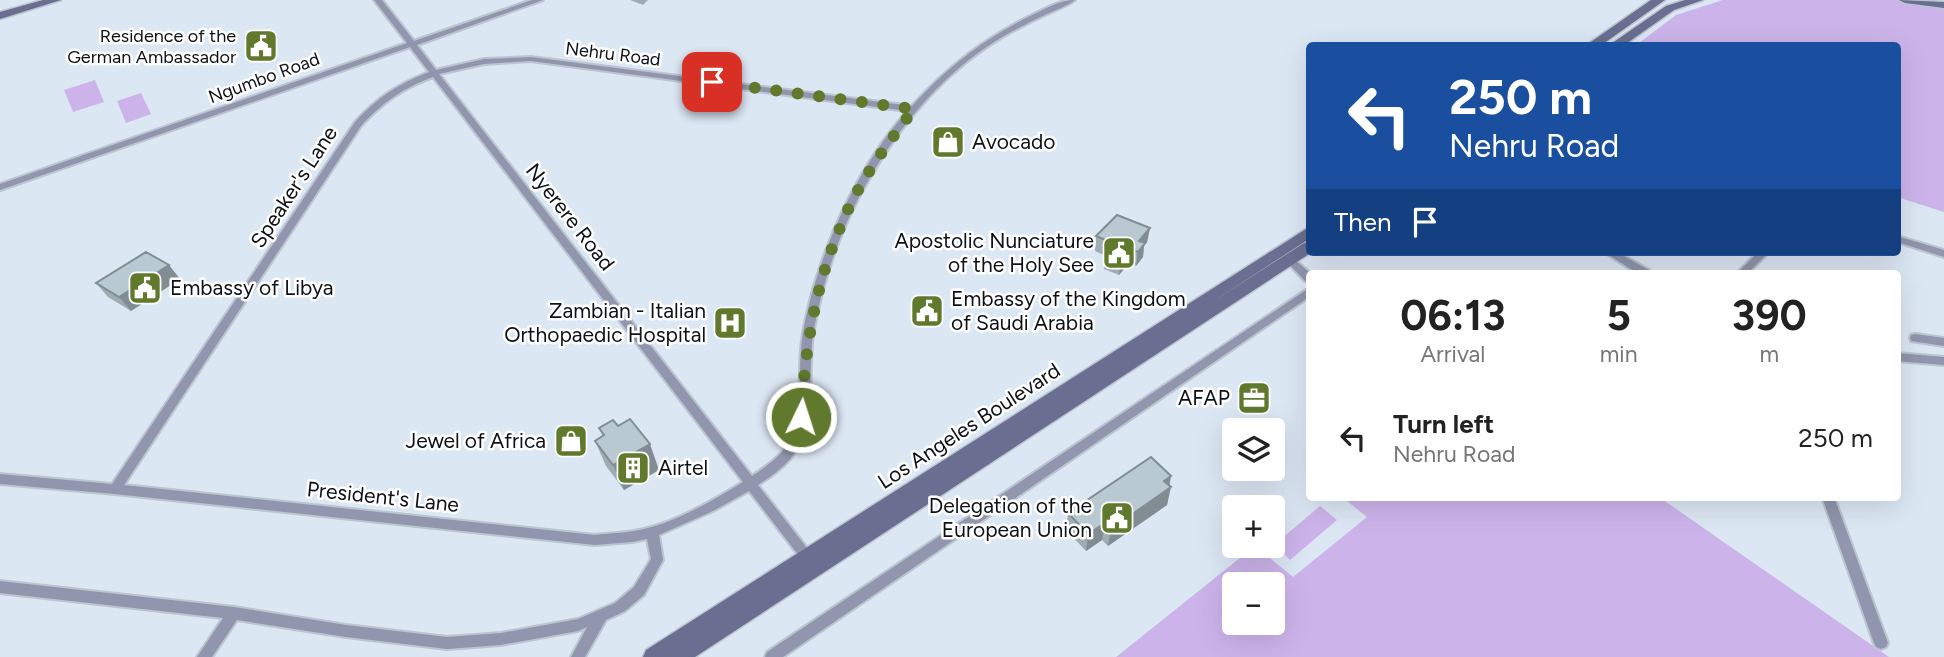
<!DOCTYPE html>
<html lang="en">
<head>
<meta charset="utf-8">
<style>
	body { margin:0; font-family:Figtree,sans-serif; background:#f2f2f2; color:#222; height:100vh; display:flex; flex-direction:column; font-size:26px; white-space:nowrap }
	* { box-sizing:border-box; margin:0 }
	p { font-size:23px; color:#767676 }
	.icon { flex:none; width:38px; height:38px; fill:none; stroke:currentColor; stroke-width:2; stroke-linecap:round; stroke-linejoin:round }
	.map { position:relative; flex:1; overflow:hidden }
	.drawer { position:absolute; left:1306px; top:270px; width:595px; height:231px; display:flex; flex-direction:column; background:#fff; border-radius:7px; box-shadow:0 7px 28px #0002 }
	.drawer>* { flex:none }
	.guide { position:absolute; left:1306px; top:42px; width:595px; height:214px; border-radius:7px; box-shadow:0 7px 28px #0002; background:#1a4fa0; color:#fff; overflow:hidden }
	.fabs { position:absolute; left:1222px; top:418px; display:grid; gap:14px }
	.fabs a { display:grid; place-items:center; width:63px; height:63px; border-radius:7px; background:#fff; box-shadow:0 7px 28px #0002; font-size:35px }
	.pin { position:absolute; display:grid; place-items:center; width:60px; height:60px; color:#fff; margin:-30px; border-radius:14px; box-shadow:0 4px 10px #0006 }
	.me { position:absolute; width:77px; margin:-38px; rotate:4deg; stroke-linejoin:round; filter:drop-shadow(0 0 5px #0008) }
	.turn { display:flex; align-items:center; gap:24px; height:147px; padding:0 28px; font-size:32px }
	.turn .icon { width:91px; height:91px; stroke-width:2.5 }
	.turn b { display:block; font-size:49px; line-height:60px }
	.then { display:flex; align-items:center; height:66px; padding:0 28px; background:#0003; gap:14px; font-size:26px }
	.eta { display:flex; justify-content:space-evenly; align-items:center; height:119px; text-align:center }
	.eta b { font-size:42px; font-weight:700; line-height:49px }
	ul { padding:0; list-style:none }
	li { display:flex; align-items:center; gap:21px; height:98px; padding:0 28px }
	li div { flex:1 }
	li b { display:block; font-size:26px }
	li em { font-style:normal }
	.map>svg:first-child { display:block }
	.green { fill:#ccb4eb; fill-rule:evenodd }
	.lines { fill:none; stroke-linecap:round; stroke-linejoin:round }
	.minor-casing { stroke:#bbc5d0; stroke-width:4 }
	.secondary-casing { stroke:#bbc5d0; stroke-width:3 }
	.minor { fill:#9195ad; fill-rule:evenodd }
	.secondary { fill:#6a6e91; fill-rule:evenodd }
	.wall { fill:#9eadb4 }
	.shaded-wall { fill:#818d92 }
	.building { fill:#b8c9d1; stroke:#818d92; stroke-width:2 }
	.route { stroke:#60792d; stroke-width:12; stroke-dasharray:0 21.6 }
	.labels { text-anchor:middle; stroke-width:5; stroke-linejoin:round; paint-order:stroke }
	.far-poi-label { font-size:18px; fill:#0d1015; stroke:#fff; text-anchor:end }
	.far-street-label { font-size:18px; fill:#0d1015; stroke:#fff }
	.poi-label { font-size:21px; fill:#0d1015; stroke:#fff; text-anchor:end }
	.street-label { font-size:21px; fill:#0d1015; stroke:#fff }
</style>
</head>
<body>
<div class="map">
<svg width="1944" height="657" viewBox="0 0 1944 657">
	<rect width="100%" height="100%" fill="#dce7f4"/>
	<path class="green" d="M1723,0H1895L1944,7V212L1897,197V46H1635L1676,15Z
		M95,80L104,102L73,112L64,90Z
		M141,93L151,114L126,123L117,101Z
		M1342,497H1659L1889,657H1116L1255,546L1293,577L1367,517ZM1234,584H1272V623H1234Z
		M1320,506L1337,520L1290,560L1274,545Z"/>
	<g class="lines">
		<defs>
			<path id="minor" d="M374,0H382L414,41L532,0H543L417,45L436,70L484,59L531,57L912,106C948,66 985,38 1034,14C1047,8 1060,0 1075,0C1067,6 1056,10 1047,14C1032,21 1018,28 1004,36C946,70 901,123 868,181C841,227 822,282 813,335C807,375 818,423 791,458C782,469 770,477 758,485L814,557L816,561L814,565L810,567L806,565L749,491L713,511L659,535L663,560L644,595L625,611L606,620L585,657H571L587,627L578,631L501,645L447,649L346,637L237,620L212,657H197L223,618L0,593V581L234,607L346,625L447,637L501,633L578,619L615,603L634,587L651,559L647,539L632,542L595,545L115,494L0,484V474L112,484L355,122C378,97 398,84 429,72L410,47L0,190V184L407,43ZM531,61L907,111C862,163 831,227 812,293C807,312 802,332 801,351C798,380 804,419 787,445C779,458 765,467 752,476L439,74L484,64ZM433,77L743,482C712,501 678,521 644,529C628,533 611,533 595,535L124,485L361,126C383,102 403,88 433,77Z
				M1897,236L1944,250V257L1897,242Z
				M1604,252H1617L1649,270L1650,273H1637Z
				M1758,252H1769L1748,273H1737Z
				M1290,257L1293,258L1310,273L1309,282L1305,281L1287,262L1285,260Z
				M1309,288V297L783,657H765L767,652Z
				M1915,334L1944,338V346L1911,341L1910,338L1911,335Z
				M1897,353L1944,357V365L1897,361Z
				M1822,497H1834L1888,643L1886,647L1881,649L1876,647L1874,643Z"/>
			<path id="secondary" d="M43,0H61L0,19V12Z
				M1651,0H1665L1600,46H1585Z
				M1685,0H1703L1674,10L1623,46H1608L1666,6Z
				M1899,0L1944,2V8L1905,3Z
				M1309,227V239L1206,306L1304,243L1309,242V252H1312L695,657H643L646,650Z"/>
		</defs>
		<use href="#minor" class="minor-casing"/>
		<use href="#secondary" class="secondary-casing"/>
		<use href="#minor" class="minor"/>
		<use href="#secondary" class="secondary"/>
	</g>
	<path class="wall" d="M630,0H648L643,5Z
		M1150,228L1147,242L1144,246L1143,257L1136,266L1129,263L1119,275L1104,269L1106,256L1095,251L1096,236Z
		M180,279L131,311L108,297L96,283Z
		M618,426L659,470L624,490L606,466L595,441L603,436L599,428Z
		M1171,476L1167,505L1108,546L1102,540L1086,551L1066,530L1068,513Z"/>
	<path class="shaded-wall" d="M1150,228L1147,242L1144,246L1143,257L1136,266L1139,241Z
		M1132,249L1129,263L1119,275L1121,261Z
		M169,265L180,279L131,311L119,297Z
		M650,444L659,470L624,490L613,465Z
		M1171,476L1168,489L1171,487L1167,505L1108,546L1111,529L1164,481Z
		M1105,523L1102,540L1086,551L1088,534Z"/>
	<path class="building" d="M1117,215L1150,228L1139,241L1145,243L1138,252L1132,249L1121,261L1106,255L1115,244L1096,236Z
		M146,252L169,265L119,297L96,283Z
		M630,419L650,444L613,465L595,441L604,435L599,428L613,420L618,426Z
		M1151,457L1171,476L1164,481L1171,487L1111,529L1105,523L1088,534L1068,513Z"/>
	<g class="lines">
		<path class="route" d="M712,82L914,109C886,146 857,184 840,228C814,289 805,352 801,417"/>
	</g>
	<defs>
		<symbol id="civic-square" viewBox="-11 -11 22 22"><rect x="-9" y="-9" width="18" height="18" rx="4" fill="#60792d" stroke="#fff"/><path d="M-.6-6.5H3V-4.5H.6V-3L4-1V1h2V6H-6V1h2V-1L-.6-3ZM-1.2 2.5V6h2.4V2.5Z" fill="#fff"/></symbol>
		<symbol id="shop-square" viewBox="-11 -11 22 22"><rect x="-9" y="-9" width="18" height="18" rx="4" fill="#60792d" stroke="#fff"/><path d="M-5-2.5h2.3a2.7 3.5 0 0 1 5.4 0H5L5.5 6h-11ZM-1.5-2.5h3a1.5 2.3 0 0 0-3 0Z" fill="#fff"/></symbol>
		<symbol id="hospital-square" viewBox="-11 -11 22 22"><rect x="-9" y="-9" width="18" height="18" rx="4" fill="#60792d" stroke="#fff"/><path d="M-5-5h3v3.5h4V-5h3V5h-3V1.5h-4V5h-3Z" fill="#fff"/></symbol>
		<symbol id="office-square" viewBox="-11 -11 22 22"><rect x="-9" y="-9" width="18" height="18" rx="4" fill="#60792d" stroke="#fff"/><path d="M-6-3h4V-5.5h4V-3h4V5H-6ZM-1-4.5V-3h2v-1.5ZM-6 0V1H6V0Z" fill="#fff"/></symbol>
		<symbol id="building-square" viewBox="-11 -11 22 22"><rect x="-9" y="-9" width="18" height="18" rx="4" fill="#60792d" stroke="#fff"/><path d="M-4-6H4V6H1V3H-1V6H-4ZM-2.5-4.3h1.7v1.8h-1.7ZM.8-4.3h1.7v1.8H.8ZM-2.5-1h1.7V.8h-1.7ZM.8-1h1.7V.8H.8Z" fill="#fff"/></symbol>
	</defs>
	<g fill-rule="evenodd">
		<use href="#civic-square" x="242" y="27" width="38" height="38"/>
		<use href="#shop-square" x="929" y="123" width="38" height="38"/>
		<use href="#civic-square" x="1100" y="234" width="38" height="38"/>
		<use href="#civic-square" x="126" y="269" width="38" height="38"/>
		<use href="#civic-square" x="908" y="292" width="38" height="38"/>
		<use href="#hospital-square" x="711" y="304" width="38" height="38"/>
		<use href="#office-square" x="1235" y="379" width="38" height="38"/>
		<use href="#shop-square" x="552" y="422" width="38" height="38"/>
		<use href="#building-square" x="614" y="449" width="38" height="38"/>
		<use href="#civic-square" x="1098" y="499" width="38" height="38"/>
	</g>
	<g class="labels">
		<g class="far-poi-label">
			<text x="236" y="42">Residence of the<tspan x="236" dy="21">German Ambassador</tspan></text>
		</g>
		<g class="far-street-label">
			<text transform="translate(613 54) rotate(7)" y="6">Nehru Road</text>
			<text transform="translate(264 78) rotate(-20)" y="6">Ngumbo Road</text>
		</g>
		<g class="poi-label">
			<text x="972" y="149" text-anchor="start">Avocado</text>
			<text x="1094" y="248">Apostolic Nunciature<tspan x="1094" dy="24">of the Holy See</tspan></text>
			<text x="170" y="295" text-anchor="start">Embassy of Libya</text>
			<text x="951" y="306" text-anchor="start">Embassy of the Kingdom<tspan x="951" dy="24">of Saudi Arabia</tspan></text>
			<text x="706" y="318">Zambian - Italian<tspan x="706" dy="24">Orthopaedic Hospital</tspan></text>
			<text x="1230" y="405">AFAP</text>
			<text x="546" y="448">Jewel of Africa</text>
			<text x="658" y="475" text-anchor="start">Airtel</text>
			<text x="1092" y="513">Delegation of the<tspan x="1092" dy="24">European Union</tspan></text>
		</g>
		<g class="street-label">
			<text transform="translate(294 187) rotate(-57)" y="7">Speaker's Lane</text>
			<text transform="translate(570 217) rotate(52)" y="7">Nyerere Road</text>
			<text transform="translate(969 426) rotate(-33)" y="7">Los Angeles Boulevard</text>
			<text transform="translate(383 497) rotate(6)" y="7">President's Lane</text>
		</g>
	</g>
</svg>
<div class="fabs">
<a><svg class="icon" aria-label="layers" viewBox="0 0 24 24"><path d="M12 4l9 5-9 5-9-5zM3 14l9 5 9-5"/></svg></a>
<a>+</a>
<a>−</a>
</div>
<div class="pin" style="left:712px;top:82px;background:#d93025"><svg class="icon" aria-label="arrive" viewBox="0 0 24 24"><path d="M6 21V4h12l-3 4 3 4H6"/></svg></div>
<svg class="me" style="left:801px;top:417px" viewBox="-20 -20 40 40"><circle r="17" fill="#60792d" stroke="#fff" stroke-width="3"/><path d="M0-11L8 9 0 5-8 9z" fill="#fff"/></svg>
<div class="guide">
<div class="turn"><svg class="icon" aria-label="left" viewBox="0 0 24 24"><path d="M17 20v-9H6M10 6l-5 5 5 5"/></svg><div><b>250 m</b>Nehru Road</div></div>
<div class="then">Then<svg class="icon" aria-label="arrive" viewBox="0 0 24 24"><path d="M6 21V4h12l-3 4 3 4H6"/></svg></div>
</div>
<section class="drawer">
<div class="eta">
<div><b>06:13</b><p>Arrival</p></div>
<div><b>5</b><p>min</p></div>
<div><b>390</b><p>m</p></div>
</div>
<ul>
<li><svg class="icon" aria-label="left" viewBox="0 0 24 24"><path d="M17 20v-9H6M10 6l-5 5 5 5"/></svg><div><b>Turn left</b><p>Nehru Road</p></div><em>250 m</em></li>
</ul>
</section>
</div>
</body>
</html>
